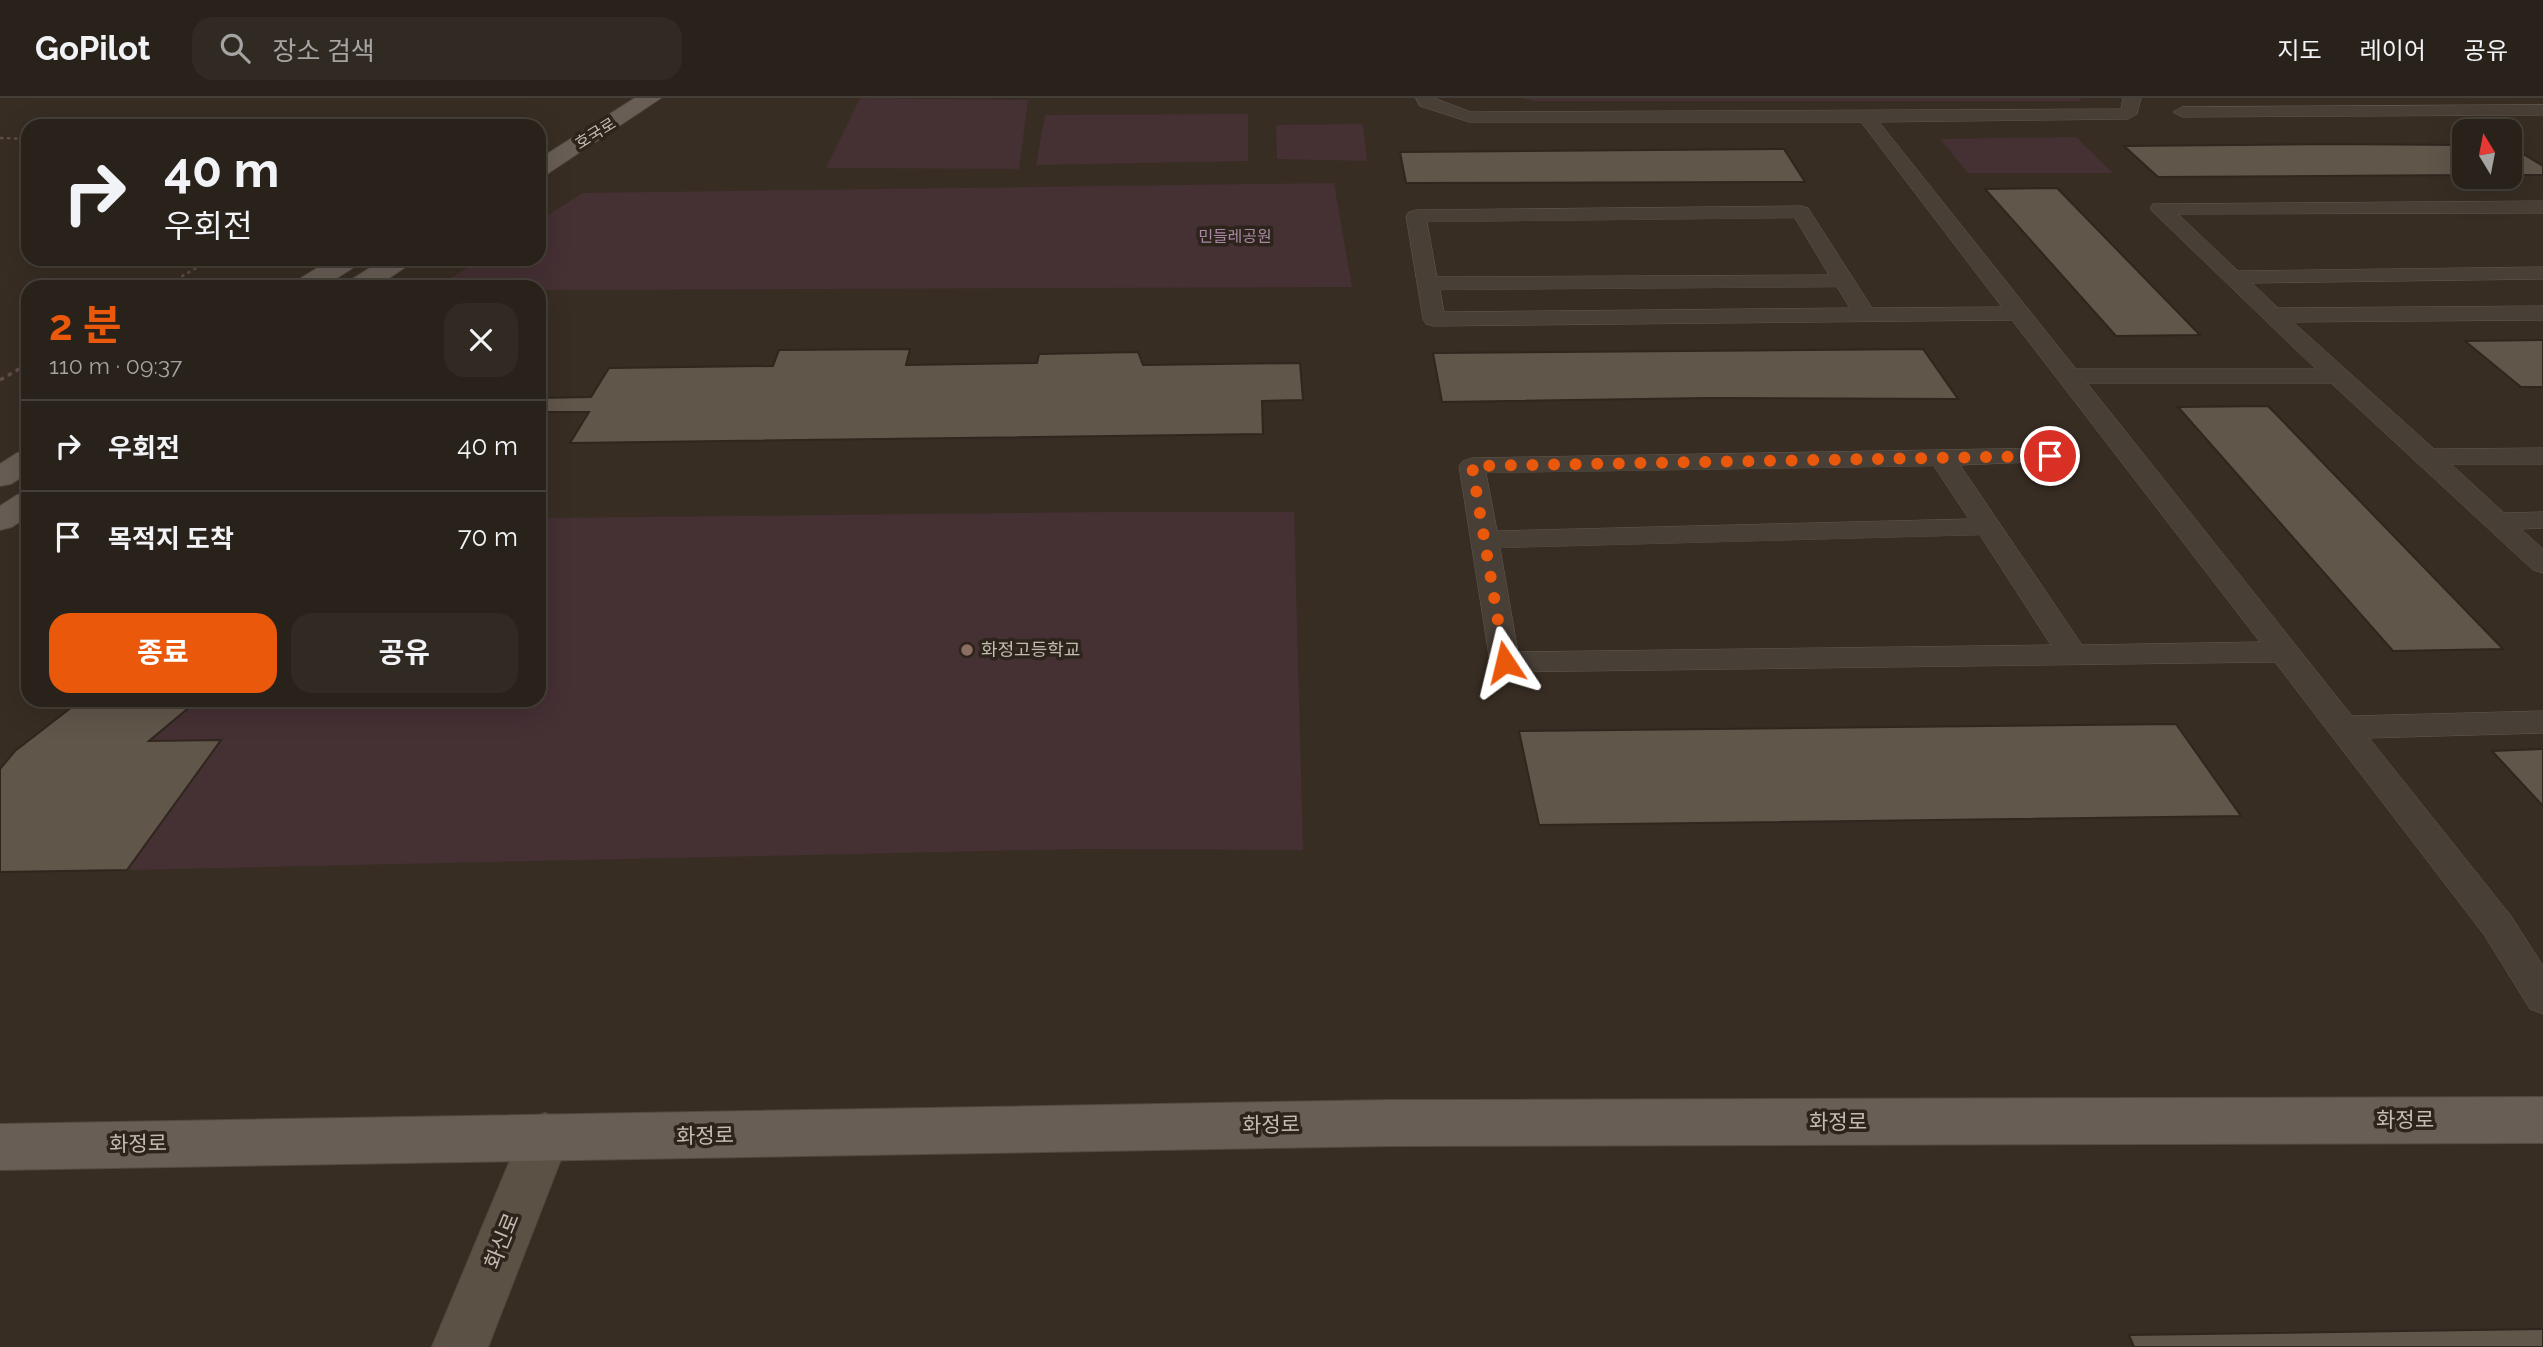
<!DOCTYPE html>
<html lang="ko">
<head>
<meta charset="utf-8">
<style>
	body { margin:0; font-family:Raleway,"Noto Sans KR",sans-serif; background:#312a23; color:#f1f3f6; height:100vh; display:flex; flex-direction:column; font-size:26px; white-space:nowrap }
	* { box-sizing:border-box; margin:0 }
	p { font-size:23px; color:#a5a4a2 }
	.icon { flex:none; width:38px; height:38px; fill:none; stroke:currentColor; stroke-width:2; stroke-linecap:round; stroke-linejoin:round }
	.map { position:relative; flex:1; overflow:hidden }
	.side { position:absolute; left:21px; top:182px; width:525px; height:427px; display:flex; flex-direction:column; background:#29221a; border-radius:21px; box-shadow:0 7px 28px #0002,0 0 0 2px #453f39 }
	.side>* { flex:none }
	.guide { position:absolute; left:21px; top:21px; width:525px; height:147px; border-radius:21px; box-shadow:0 7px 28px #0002,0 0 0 2px #453f39; background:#29221a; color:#f1f3f6; overflow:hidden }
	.needle { width:46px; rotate:350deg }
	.controls { position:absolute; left:2452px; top:21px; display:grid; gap:14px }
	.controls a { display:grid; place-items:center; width:70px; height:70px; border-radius:14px; background:#29221a; box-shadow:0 7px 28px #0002,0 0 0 2px #453f39; font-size:35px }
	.pin { position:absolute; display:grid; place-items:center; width:60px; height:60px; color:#fff; margin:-30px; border:4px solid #fff; border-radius:50%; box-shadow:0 2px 7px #0007 }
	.me { position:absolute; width:77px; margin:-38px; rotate:350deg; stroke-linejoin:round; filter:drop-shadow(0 0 5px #0008) }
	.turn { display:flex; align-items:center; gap:24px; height:147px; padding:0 28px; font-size:32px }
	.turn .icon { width:91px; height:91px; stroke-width:2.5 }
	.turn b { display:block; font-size:49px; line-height:60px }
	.round { display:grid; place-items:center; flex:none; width:74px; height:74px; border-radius:21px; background:#312a23 }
	.headline { display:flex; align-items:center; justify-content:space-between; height:119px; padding:0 28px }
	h1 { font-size:42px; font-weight:700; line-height:52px; color:#ea580c }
	.cta { display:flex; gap:14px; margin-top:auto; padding:14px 28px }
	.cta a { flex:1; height:80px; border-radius:21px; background:#ea580c; color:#fff; font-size:28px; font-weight:700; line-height:80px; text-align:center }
	.cta a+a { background:#312a23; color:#f1f3f6 }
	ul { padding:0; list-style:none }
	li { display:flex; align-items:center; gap:21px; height:91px; padding:0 28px; border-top:2px solid #453f39 }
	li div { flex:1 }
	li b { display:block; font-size:26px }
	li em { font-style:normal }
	header { display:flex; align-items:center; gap:42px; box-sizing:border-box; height:98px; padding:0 35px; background:#29221a; border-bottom:2px solid #453f39 }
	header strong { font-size:33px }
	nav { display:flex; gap:38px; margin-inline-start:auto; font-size:24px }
	.search { width:490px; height:63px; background:#312a23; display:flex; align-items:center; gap:18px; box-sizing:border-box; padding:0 24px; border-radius:21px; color:#a5a4a2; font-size:26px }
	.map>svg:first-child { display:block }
	.green { fill:#453034 }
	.building { fill:#61564a; stroke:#2f261e; stroke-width:2 }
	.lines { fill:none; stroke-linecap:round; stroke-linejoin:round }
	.lane-casing { stroke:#635a52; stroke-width:1 }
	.secondary-casing { stroke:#514940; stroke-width:2 }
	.primary-casing { stroke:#514940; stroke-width:2 }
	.path-far1 { stroke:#5f4d4c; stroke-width:2.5; stroke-dasharray:3.5 3.5; stroke-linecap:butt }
	.path { stroke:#5f4d4c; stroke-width:3.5; stroke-dasharray:4.5 4.5; stroke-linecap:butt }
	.lane { fill:#483f37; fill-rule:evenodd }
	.secondary { fill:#5b5145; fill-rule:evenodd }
	.primary { fill:#685e55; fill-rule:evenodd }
	.route { stroke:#ea580c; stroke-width:12; stroke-dasharray:0 21.6 }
	.education-dot { fill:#8d6e63; stroke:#2d241c; stroke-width:2.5 }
	.labels { text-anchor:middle; stroke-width:7; stroke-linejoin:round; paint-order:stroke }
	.far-street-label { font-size:16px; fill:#c4bcb2; stroke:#2d241c }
	.far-park-label { font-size:16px; fill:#a989a4; stroke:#2d241c }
	.poi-label { font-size:18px; fill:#c4bcb2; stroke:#2d241c; text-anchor:start }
	.near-street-label { font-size:21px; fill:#c4bcb2; stroke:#2d241c }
</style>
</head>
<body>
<header>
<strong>GoPilot</strong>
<div class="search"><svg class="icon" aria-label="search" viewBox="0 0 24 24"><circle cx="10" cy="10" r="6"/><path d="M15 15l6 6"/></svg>장소 검색</div>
<nav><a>지도</a><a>레이어</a><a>공유</a></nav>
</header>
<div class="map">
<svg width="2543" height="1249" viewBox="0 0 2543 1249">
	<rect width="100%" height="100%" fill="#372d23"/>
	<path class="green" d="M860,0L1028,2L1019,71L826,70Z
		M1522,0H2082L2079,3H1534Z
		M1248,16V63L1036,67L1045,17Z
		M1363,26L1367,63L1277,61L1276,27Z
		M2076,39L2113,75H1968L1940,41Z
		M1334,85L1352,189L539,192V189H437L481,161H539V123L582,95Z
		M1113,414H1294L1303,752L1080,751L127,772L221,642L149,643L198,602H539V420Z"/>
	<path class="building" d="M2327,46L2464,47V77L2158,79L2124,48Z
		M2510,48L2543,68V77H2510Z
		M1784,51L1805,84L1406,85L1400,54Z
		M2057,90L2200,237L2116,238L1985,91Z
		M2543,242V289H2521L2465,243Z
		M910,251L906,267L1037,265L1039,256L1138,254L1143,267L1300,265L1303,302L1262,303L1263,336L570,345L589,314H539V300L591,299L609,270L773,268L779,252Z
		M1923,251L1958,301L1708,300L1442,304L1433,255Z
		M2268,308L2503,551L2393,553L2178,309Z
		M81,602H198L149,643L221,642L127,772L0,774V671L15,653Z
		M2176,626L2241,718L1539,727L1519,633Z
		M2543,651V708L2492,653Z
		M2543,1231V1249H2134L2129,1237Z"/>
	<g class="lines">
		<defs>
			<path id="lane" d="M1416,0H1434L1471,14L2121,11L2123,0H2141L2137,16L2128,21L1879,24L2076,271H2316L2153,114L2150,110L2153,106L2543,103V115L2178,116L2238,173L2543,169V181L2252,185L2278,210L2543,208V222L2293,224L2434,351L2543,350V366H2451L2504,415L2543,414V430L2521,431L2543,451V475L2533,472L2331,285H2087L2352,618L2543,613V635L2369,640L2511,818L2543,868V916L2530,911L2485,838L2275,564L1505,574L1494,571L1490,564L1459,368L1463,363L1472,360L2050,350L2059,353L2063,358L2059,363L1960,367L2082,547L2260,544L2012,222L1434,228L1426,226L1423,221L1406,118L1409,114L1416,112L1801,108L1808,110L1872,210L2002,209L1861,24H1469L1420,8ZM1795,120L1829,177L1437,179L1427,124ZM1837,189L1850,210L1444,214L1440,192ZM1934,368L1969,421L1497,433L1486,375ZM1980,437L2051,547L1518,554L1500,450Z
				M2543,7V17L2182,19L2173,14L2182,9Z"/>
			<path id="secondary" d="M545,1015L563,1022L570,1038L488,1249H432L527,1022Z"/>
			<path id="primary" d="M635,0H661L547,76L539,78V61Z
				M332,161H363L359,166L323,189H292L296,183Z
				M384,161H414L410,166L376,189H345L349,183Z
				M28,353V375L11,386L0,388V366L17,355Z
				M28,394V418L12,429L0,432V408L17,397Z
				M2543,999V1045L1390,1048L0,1072V1026L1390,1002Z"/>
		</defs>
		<use href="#lane" class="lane-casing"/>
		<use href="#secondary" class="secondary-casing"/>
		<use href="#primary" class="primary-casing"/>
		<path class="path-far1" d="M0,40L28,41
			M163,189L212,161"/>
		<path class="path" d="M0,282L28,266"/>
		<use href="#lane" class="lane"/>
		<use href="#secondary" class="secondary"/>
		<use href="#primary" class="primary"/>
	</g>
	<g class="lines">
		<path class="route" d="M1505,564L1472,368L2050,358"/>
	</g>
	<circle class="education-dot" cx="967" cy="552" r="7"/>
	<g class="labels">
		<g class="far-street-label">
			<text transform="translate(595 35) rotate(-32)" y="6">호국로</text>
		</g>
		<g class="far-park-label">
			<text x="1235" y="144">민들레공원</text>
		</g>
		<g class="poi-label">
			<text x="981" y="558">화정고등학교</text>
		</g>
		<g class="near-street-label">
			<text x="2405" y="1029">화정로</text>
			<text x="1838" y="1031">화정로</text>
			<text transform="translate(1271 1027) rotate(-1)" y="7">화정로</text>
			<text transform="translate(705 1038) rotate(-1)" y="7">화정로</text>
			<text transform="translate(138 1046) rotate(-1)" y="7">화정로</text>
			<text transform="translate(502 1143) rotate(-68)" y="7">화신로</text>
		</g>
	</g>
</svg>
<div class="controls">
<a><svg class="needle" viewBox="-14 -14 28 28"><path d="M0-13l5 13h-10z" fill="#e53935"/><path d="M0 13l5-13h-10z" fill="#a5a4a2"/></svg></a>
</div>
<div class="pin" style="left:2050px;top:358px;background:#d93025"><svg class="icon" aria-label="arrive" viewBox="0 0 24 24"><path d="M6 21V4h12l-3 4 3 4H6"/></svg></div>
<svg class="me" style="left:1505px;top:564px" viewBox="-20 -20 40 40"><path d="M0-17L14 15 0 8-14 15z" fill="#ea580c" stroke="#fff" stroke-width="4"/></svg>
<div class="guide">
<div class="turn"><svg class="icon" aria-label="right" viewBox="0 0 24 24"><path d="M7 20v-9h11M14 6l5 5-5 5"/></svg><div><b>40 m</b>우회전</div></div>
</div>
<section class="side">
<div class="headline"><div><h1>2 분</h1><p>110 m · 09:37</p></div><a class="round"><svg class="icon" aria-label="close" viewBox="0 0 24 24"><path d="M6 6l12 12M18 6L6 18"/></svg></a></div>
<ul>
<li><svg class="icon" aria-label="right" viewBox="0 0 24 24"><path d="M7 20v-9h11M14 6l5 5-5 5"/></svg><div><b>우회전</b></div><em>40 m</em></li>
<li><svg class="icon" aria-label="arrive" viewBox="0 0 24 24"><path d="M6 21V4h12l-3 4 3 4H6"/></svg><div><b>목적지 도착</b></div><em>70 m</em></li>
</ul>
<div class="cta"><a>종료</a><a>공유</a></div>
</section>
</div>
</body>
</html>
